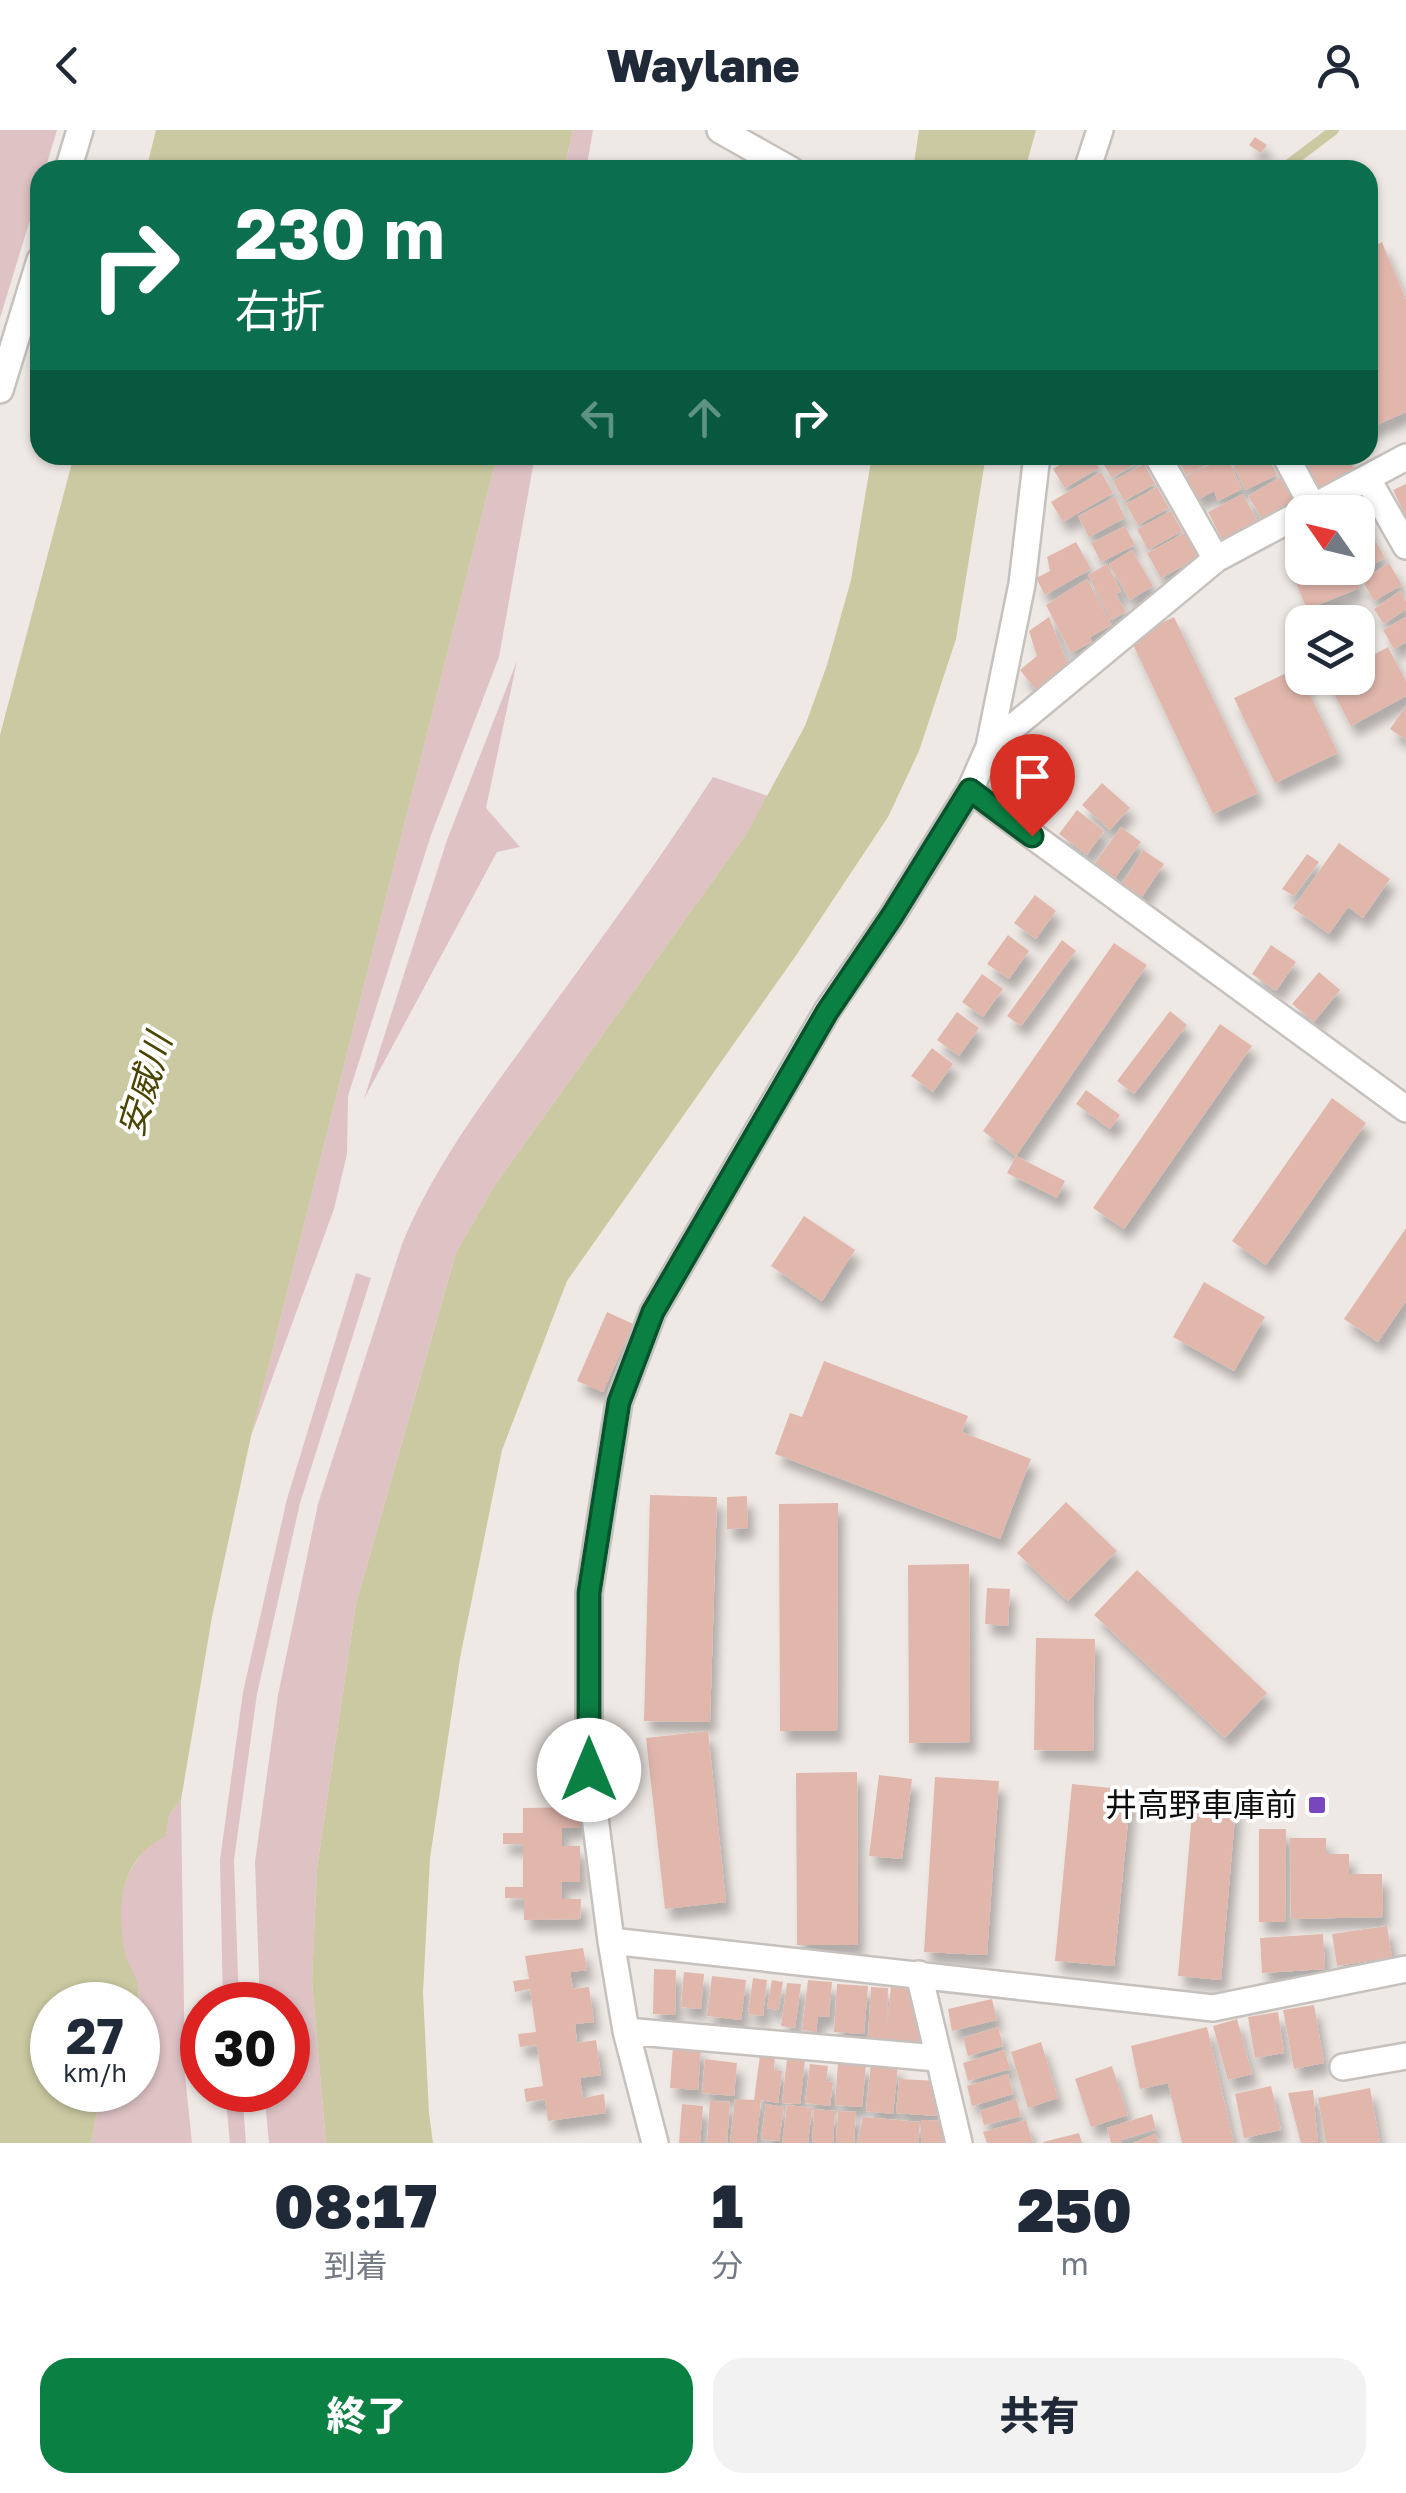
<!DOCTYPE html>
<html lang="ja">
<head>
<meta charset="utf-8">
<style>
	body { margin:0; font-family:"Golos Text","Noto Sans JP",sans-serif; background:#f2f2f3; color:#1f2937; height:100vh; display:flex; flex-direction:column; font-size:38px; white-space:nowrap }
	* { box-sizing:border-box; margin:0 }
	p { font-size:32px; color:#747a83 }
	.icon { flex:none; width:55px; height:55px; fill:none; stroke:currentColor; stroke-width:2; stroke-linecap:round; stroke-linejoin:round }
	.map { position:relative; height:2013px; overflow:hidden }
	.side { display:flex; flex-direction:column; background:#fff; flex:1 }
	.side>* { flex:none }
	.top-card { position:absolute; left:30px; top:30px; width:1348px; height:305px; border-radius:30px; box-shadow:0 2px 8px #0004; background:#0b6e4f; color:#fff; overflow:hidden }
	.needle { width:65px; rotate:304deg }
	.controls { position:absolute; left:1285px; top:365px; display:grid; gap:20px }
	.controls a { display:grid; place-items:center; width:90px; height:90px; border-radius:20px; background:#fff; box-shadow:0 2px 8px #0004; font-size:50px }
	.speed { position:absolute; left:30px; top:1852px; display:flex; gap:20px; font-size:50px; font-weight:700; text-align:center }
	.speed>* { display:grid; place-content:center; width:130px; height:130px; border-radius:50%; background:#fff; box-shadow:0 2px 8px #0004; line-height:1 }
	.speed small { font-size:25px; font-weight:400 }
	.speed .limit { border:15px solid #d22; background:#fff; color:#111 }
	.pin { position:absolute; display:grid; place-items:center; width:85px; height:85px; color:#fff; margin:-102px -42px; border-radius:50% 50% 50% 0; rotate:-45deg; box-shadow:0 0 10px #0007 }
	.pin .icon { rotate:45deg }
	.me { position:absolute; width:110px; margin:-55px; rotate:0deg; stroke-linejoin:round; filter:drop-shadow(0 0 8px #0008) }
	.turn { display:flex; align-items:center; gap:35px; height:210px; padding:0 40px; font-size:45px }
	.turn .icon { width:130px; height:130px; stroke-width:2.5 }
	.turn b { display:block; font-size:70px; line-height:85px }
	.lanes { display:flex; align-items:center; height:95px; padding:0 40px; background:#0003; justify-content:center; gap:50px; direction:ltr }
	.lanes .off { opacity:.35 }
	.eta { display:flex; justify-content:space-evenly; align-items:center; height:170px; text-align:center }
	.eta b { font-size:60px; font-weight:800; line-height:70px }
	.action { display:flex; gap:20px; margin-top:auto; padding:20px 40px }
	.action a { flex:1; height:115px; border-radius:30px; background:#0b8043; color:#fff; font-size:40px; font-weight:800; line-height:115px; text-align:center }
	.action a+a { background:#f2f2f3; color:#1f2937 }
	header { display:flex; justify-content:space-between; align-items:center; height:130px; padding:0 40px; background:#fff; font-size:45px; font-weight:800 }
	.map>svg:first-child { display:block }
	.green { fill:#dec2c4 }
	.water { fill:#cac9a2 }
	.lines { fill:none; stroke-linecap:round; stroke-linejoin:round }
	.stream { stroke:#cac9a2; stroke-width:10 }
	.building { fill:#e1b7ac; filter:url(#shadow) }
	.minor-casing { stroke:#c6c1bd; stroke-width:30 }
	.minor { stroke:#fff; stroke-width:25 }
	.route-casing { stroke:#07532c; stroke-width:25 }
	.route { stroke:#0b8043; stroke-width:18 }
	.poi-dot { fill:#7a46be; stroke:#fff; stroke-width:4 }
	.labels { text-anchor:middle; stroke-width:8; stroke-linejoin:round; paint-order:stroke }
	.poi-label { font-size:32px; fill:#100e0d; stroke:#fff; text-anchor:end }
	.water-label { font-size:35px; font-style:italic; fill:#4a4601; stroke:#fff }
</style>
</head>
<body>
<header><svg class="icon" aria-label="back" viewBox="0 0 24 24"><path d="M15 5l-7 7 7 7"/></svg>Waylane<svg class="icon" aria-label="person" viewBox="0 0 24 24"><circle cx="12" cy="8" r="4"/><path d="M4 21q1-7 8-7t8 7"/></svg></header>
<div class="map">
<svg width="1406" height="2013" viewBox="0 0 1406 2013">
	<defs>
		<filter id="shadow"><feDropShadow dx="6" dy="11" stdDeviation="5" flood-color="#0004"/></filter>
	</defs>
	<rect width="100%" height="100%" fill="#efe9e5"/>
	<path class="green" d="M0,0H57L45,40H40V57L0,188Z
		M573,0H593L586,40H564Z
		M497,325H535L499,527L431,705L348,966L347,1024L334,1079L251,1306Z
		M517,531L486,678L520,717L497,722L364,969L447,710Z
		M713,647L768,666L747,703L495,1055L456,1123L356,1474L317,1738L312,1851L326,2013H269L264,1960H288V1875H260L255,1732L278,1565L318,1374L402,1114C436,1032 489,964 540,893C599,812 658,732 713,647Z
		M356,1143L371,1148L300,1373L257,1564L234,1730L239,1875H223L220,1730L243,1562L287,1369Z
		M181,1670L185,1945L192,2013H91L97,1982L107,1960H138C138,1929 143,1886 138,1858C136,1847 129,1838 126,1829C112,1783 121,1728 166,1705L169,1685Z
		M225,1960H242L246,2013H230Z"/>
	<path class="water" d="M156,0H573L564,40H146Z
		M919,0H1036L1025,40H913Z
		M74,325H497L251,1306L212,1487L181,1670L169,1685L166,1706C120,1728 116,1777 125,1823C127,1833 134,1842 137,1852C140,1862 138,1874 139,1884L138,1887V1875H52V1960H107L97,1982L91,2013H0V605Z
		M872,325H986L956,509L919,621L888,687L797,824L567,1151L502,1320L460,1528L430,1728L423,1863L429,1983L433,2013H326L312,1851L317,1738L356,1474L456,1123L495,1055L747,703L805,596L827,535L851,450Z"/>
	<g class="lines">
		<path class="stream" d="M1281,40L1334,0"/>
	</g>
	<path class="building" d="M1255,7L1267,15L1261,23L1249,15Z
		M1382,112L1406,170V282L1368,299V119Z
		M1077,325H1091L1099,338L1065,358L1053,339Z
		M1114,325H1141L1143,329L1112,348L1102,332Z
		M1182,325H1219L1220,328L1186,345L1177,327Z
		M1225,325H1250L1231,335L1242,359L1218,371L1214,361L1197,370L1185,347L1226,327Z
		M1256,325H1267L1277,345L1245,360L1234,336Z
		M1327,325H1347L1354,338L1319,358L1307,336Z
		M1144,334L1155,354L1124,371L1113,351Z
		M1101,342L1113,363L1063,392L1051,372Z
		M1282,346L1296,370L1262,389L1248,366Z
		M1406,354V387L1393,360Z
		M1157,357L1169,378L1138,395L1126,374Z
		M1243,364L1257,391L1222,409L1208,382Z
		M1115,367L1125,388L1089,407L1078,386Z
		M1358,373L1370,401L1358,407V382H1349L1358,379Z
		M1171,381L1182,401L1148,420L1137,399Z
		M1125,396L1135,415L1101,432L1091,413Z
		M1186,402L1200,427L1161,448L1147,423Z
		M1371,403L1385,428L1361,441L1358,435V411Z
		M1076,412L1091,439L1045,465L1036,448L1050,441L1047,427Z
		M1132,420L1153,456L1130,470L1109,434Z
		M1302,426V438H1351L1360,458L1307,479L1288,433Z
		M1389,433L1402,455L1374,471L1362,450Z
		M1107,434L1121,461L1116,464L1126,482L1111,490L1088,445Z
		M1087,449L1112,495L1090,507L1092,512L1071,523L1046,475Z
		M1400,461L1406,471V479L1384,494L1374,479Z
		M1049,487L1068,535L1036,560L1020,540L1037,526L1029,501Z
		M1174,487L1258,663L1213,684L1130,508Z
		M1406,487V512L1394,519L1383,500Z
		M1388,517L1406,551V566L1351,596L1327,550L1358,548V533Z
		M1297,538L1338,623L1275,653L1234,568Z
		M1406,576V610L1390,599Z
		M1102,653L1130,678L1110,700L1082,675Z
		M1077,680L1104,701L1087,725L1059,704Z
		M1121,697L1141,712L1115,748L1095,733Z
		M1339,713L1390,749L1363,788L1348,777L1329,804L1293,778Z
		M1143,720L1164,734L1140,770L1120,757Z
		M1307,724L1319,732L1294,766L1282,759Z
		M1035,765L1056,781L1036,809L1014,793Z
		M1008,805L1029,821L1009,849L987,834Z
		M1062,810L1076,821L1021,896L1007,886Z
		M1114,813L1147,835L1016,1026L983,1001Z
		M1271,815L1296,832L1276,861L1252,844Z
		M1319,842L1340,860L1314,892L1292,874Z
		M982,844L1003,859L983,887L962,872Z
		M1170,881L1187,895L1134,964L1117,951Z
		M957,882L979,898L959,926L937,910Z
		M1220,894L1252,916L1124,1099L1093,1078Z
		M932,918L953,934L933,962L911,946Z
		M1086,960L1120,985L1110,999L1076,974Z
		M1332,968L1366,993L1266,1135L1232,1111Z
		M1016,1026L1065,1051L1057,1068L1007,1043Z
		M804,1086L855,1120L822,1171L771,1136Z
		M1406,1098V1171L1378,1212L1344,1189Z
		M1204,1152L1265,1187L1234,1241L1173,1207Z
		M607,1182L633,1194L603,1262L577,1251Z
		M824,1231L968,1286L962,1302L1031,1329L1000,1409L775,1324L790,1283L802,1287Z
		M650,1365L717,1367L710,1592L644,1591Z
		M747,1366L748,1398L727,1399V1367Z
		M1066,1372L1117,1421L1068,1471L1017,1423Z
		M838,1373L837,1601H780L779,1374Z
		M969,1434L970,1612L909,1613L908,1435Z
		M1137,1440L1267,1563L1225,1608L1094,1485Z
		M987,1458L1010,1459L1008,1496L985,1494Z
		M1036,1508L1095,1509L1093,1621L1034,1620Z
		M708,1601L726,1772L665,1779L646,1608Z
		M857,1642L858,1815H797L796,1643Z
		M879,1645L912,1649L902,1729L869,1726Z
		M935,1647L999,1651L987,1825L924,1822Z
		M1072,1654L1131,1660L1114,1836L1055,1831Z
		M1193,1672L1236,1675L1221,1850L1178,1846Z
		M580,1677V1698H562V1716H580V1752H561L562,1769H581L580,1789L524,1790V1768H505V1757H523V1714H503V1703H523V1678Z
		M1259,1699H1286L1285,1792H1259Z
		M1290,1708H1326V1724H1349V1744H1382L1383,1787L1291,1789Z
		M1387,1796L1392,1827L1337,1836L1332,1804Z
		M1323,1804L1325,1839L1262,1843L1260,1808Z
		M583,1818L587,1840L570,1842L573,1859L589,1857L594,1892L575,1894L577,1913L596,1910L601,1945L580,1948L583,1968L604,1964L606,1983L548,1991L545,1969L526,1972L524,1959L543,1956L537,1915L520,1917L518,1904L536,1902L530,1859L515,1862L513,1851L529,1849L525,1826Z
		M654,1839L676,1840L675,1885L653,1884Z
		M684,1842L704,1844L701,1879L681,1877Z
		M712,1846L746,1850L741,1890L707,1886Z
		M753,1848L767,1850L763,1886L748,1884Z
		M772,1850L783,1852L778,1880L767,1878Z
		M808,1850L832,1852L829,1887L818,1886L816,1902L802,1900Z
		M787,1853L801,1854L795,1898L781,1896Z
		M837,1854L868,1856L864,1904L834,1902Z
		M871,1857L888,1858L887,1894L891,1857L920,1860L925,1879L921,1912L868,1908Z
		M992,1869L997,1890L952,1901L948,1879Z
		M1314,1875L1324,1933L1294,1939L1283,1880Z
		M1278,1882L1284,1923L1255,1928L1248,1887Z
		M1237,1889L1252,1944L1228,1950L1213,1896Z
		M998,1897L1003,1916L968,1926L963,1908Z
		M1207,1897L1234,2013H1182L1168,1953L1140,1959L1131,1916Z
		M1041,1912L1058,1968L1028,1978L1011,1922Z
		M673,1915L701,1917L698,1960L670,1958Z
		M1004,1920L1010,1939L968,1951L963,1933Z
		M760,1925L775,1927L774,1940L782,1941L778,1973L761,1970L756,2013H730L735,1969L754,1970Z
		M705,1929L737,1933L734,1966L702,1963Z
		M787,1929L805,1930L800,1974L782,1973Z
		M838,1932L866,1934L862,1977L835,1975Z
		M871,1933L898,1936L893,1984L866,1981Z
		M810,1934L828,1936L826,1951L833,1952L830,1976L805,1973Z
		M1112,1936L1128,1985L1091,1997L1075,1949Z
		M1008,1944L1013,1964L972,1976L967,1956Z
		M899,1949L938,1951L936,1986L896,1983Z
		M1271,1956L1281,2000L1244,2008L1235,1964Z
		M1370,1958L1380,2013H1326L1318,1968Z
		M1313,1960L1318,2013H1301L1288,1963Z
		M1016,1969L1021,1986L984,1995L980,1981Z
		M710,1971L730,1972L727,2013H707Z
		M682,1974L703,1976L700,2013H679Z
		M766,1974L784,1977L779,2011L761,2009Z
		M787,1975L812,1978L808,2013H782Z
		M814,1979L835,1981L833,2013H812Z
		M838,1981L856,1982L854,2013H836Z
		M1152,1984L1156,1999L1121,2010V2013H1111L1107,1998Z
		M863,1987L920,1992L918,2013H857Z
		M921,1990L952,1991L951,2013H921Z
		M1026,1990L1033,2013H987L983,2002Z
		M1079,2003L1082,2013H1043V2012Z
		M1155,2004L1159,2013H1133Z"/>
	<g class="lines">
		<defs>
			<path id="minor" d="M720,0L791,40
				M68,40L80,0
				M1087,40L1100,0
				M0,260L40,130
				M1157,325L1216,429
				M1285,325L1313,377
				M1367,348L1406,416
				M989,617L1216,429L1406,327
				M970,660L1406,979
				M611,1811L1213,1878L1406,1839
				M919,1844L959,2013
				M626,1901L937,1928
				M1343,1937L1406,1926
				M655,2013L626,1901L611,1811L589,1641V1463L619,1272L653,1182L827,881L892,786L970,660L989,617L1022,454L1037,325"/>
		</defs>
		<use href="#minor" class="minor-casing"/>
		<use href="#minor" class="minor"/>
	</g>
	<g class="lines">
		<defs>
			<path id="route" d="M589,1640V1463L619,1272L653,1182L827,882L892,786L970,660L1032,706"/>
		</defs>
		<use href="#route" class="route-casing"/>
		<use href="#route" class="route"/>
	</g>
	<rect class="poi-dot" x="1307" y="1665" width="20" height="20" rx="5"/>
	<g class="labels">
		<g class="poi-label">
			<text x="1297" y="1686">井高野車庫前</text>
		</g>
		<g class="water-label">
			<text transform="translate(145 955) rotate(-73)" y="12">安威川</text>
		</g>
	</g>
</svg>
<div class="controls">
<a><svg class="needle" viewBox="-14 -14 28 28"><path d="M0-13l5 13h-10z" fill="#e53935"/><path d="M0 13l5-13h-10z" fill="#747a83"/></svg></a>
<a><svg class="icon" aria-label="layers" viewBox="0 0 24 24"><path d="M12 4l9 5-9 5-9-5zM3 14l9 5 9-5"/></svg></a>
</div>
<div class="speed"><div>27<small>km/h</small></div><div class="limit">30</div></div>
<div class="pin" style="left:1032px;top:706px;background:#d93025"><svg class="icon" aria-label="arrive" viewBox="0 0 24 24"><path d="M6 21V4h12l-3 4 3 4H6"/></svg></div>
<svg class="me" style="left:589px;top:1640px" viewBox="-20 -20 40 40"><circle r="19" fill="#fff"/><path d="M0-13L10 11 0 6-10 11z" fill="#0b8043"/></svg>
<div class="top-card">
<div class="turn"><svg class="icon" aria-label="right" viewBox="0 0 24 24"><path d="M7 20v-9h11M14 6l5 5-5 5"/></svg><div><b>230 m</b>右折</div></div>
<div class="lanes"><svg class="icon off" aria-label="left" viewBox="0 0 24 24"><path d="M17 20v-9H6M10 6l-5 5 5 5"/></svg><svg class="icon off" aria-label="ahead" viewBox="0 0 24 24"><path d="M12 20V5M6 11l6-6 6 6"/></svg><svg class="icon" aria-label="right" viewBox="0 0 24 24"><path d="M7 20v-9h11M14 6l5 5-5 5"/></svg></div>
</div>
</div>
<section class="side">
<div class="eta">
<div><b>08:17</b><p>到着</p></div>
<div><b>1</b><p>分</p></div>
<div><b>250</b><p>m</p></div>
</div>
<div class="action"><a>終了</a><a>共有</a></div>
</section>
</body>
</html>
